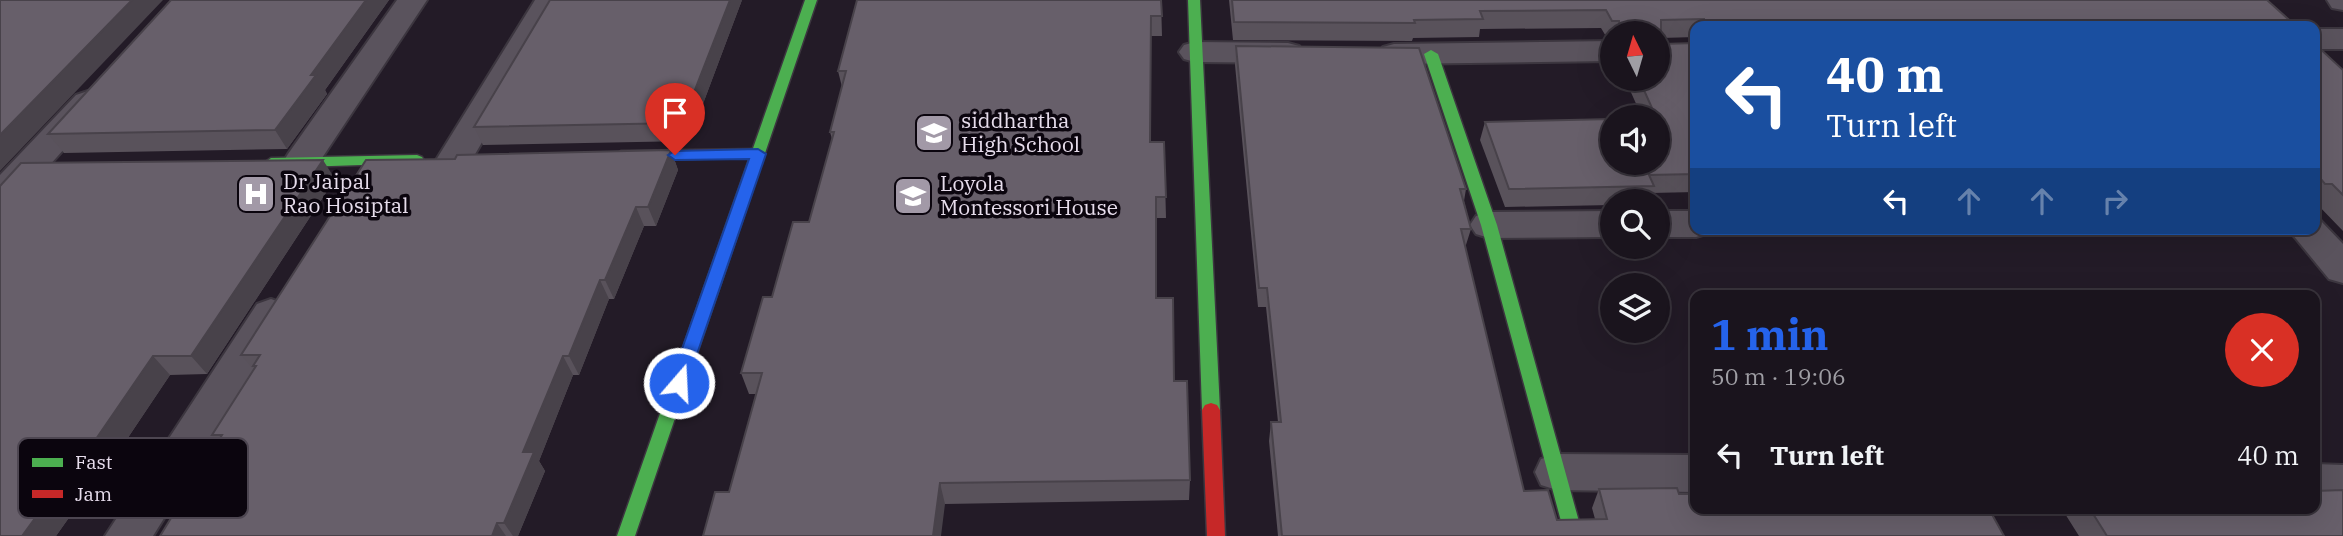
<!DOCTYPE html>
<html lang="en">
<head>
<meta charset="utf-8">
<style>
	body { margin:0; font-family:"IBM Plex Serif",serif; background:#27212a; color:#f1f3f6; height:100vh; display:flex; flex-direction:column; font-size:26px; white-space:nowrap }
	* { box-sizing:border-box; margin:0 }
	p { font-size:23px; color:#9f9ea4 }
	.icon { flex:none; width:38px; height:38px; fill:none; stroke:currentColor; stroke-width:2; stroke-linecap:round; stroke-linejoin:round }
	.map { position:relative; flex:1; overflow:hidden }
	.panel { position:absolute; left:1690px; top:290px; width:630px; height:224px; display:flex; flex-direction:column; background:#1a141d; border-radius:14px; box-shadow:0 7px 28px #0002,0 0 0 2px #38333b }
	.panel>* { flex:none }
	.banner { position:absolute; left:1690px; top:21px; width:630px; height:214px; border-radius:14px; box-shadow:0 7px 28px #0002,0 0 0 2px #38333b; background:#1a4fa0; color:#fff; overflow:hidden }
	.needle { width:46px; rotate:355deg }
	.fabs { position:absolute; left:1600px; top:21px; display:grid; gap:14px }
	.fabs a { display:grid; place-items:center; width:70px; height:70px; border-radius:50%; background:#1a141d; box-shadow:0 7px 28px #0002,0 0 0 2px #38333b; font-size:35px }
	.pin { position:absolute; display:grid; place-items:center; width:60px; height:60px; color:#fff; margin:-72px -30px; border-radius:50% 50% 50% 0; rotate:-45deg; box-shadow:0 0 7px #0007 }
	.pin .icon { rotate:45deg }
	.me { position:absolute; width:77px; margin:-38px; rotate:19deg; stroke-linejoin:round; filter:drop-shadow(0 0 5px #0008) }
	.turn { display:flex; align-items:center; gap:24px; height:147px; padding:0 21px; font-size:32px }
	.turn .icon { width:91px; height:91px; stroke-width:2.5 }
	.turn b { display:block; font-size:49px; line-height:60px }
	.lanes { display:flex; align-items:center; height:66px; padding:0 21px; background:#0003; justify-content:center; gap:35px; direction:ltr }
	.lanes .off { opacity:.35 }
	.round { display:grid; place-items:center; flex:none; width:74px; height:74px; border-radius:37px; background:#27212a }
	.headline { display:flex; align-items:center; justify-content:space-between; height:119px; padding:0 21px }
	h1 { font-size:42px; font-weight:700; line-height:52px; color:#2563eb }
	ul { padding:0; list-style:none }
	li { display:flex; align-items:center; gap:21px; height:91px; padding:0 21px }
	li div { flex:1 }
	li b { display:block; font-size:26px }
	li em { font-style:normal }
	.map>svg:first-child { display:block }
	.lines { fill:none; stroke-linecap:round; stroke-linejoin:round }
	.street-casing { stroke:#3c363f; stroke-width:4 }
	.fast-casing { stroke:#3c363f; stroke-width:3 }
	.jam-casing { stroke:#3c363f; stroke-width:3 }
	.street { fill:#5a535d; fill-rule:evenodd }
	.fast { fill:#4caf50; fill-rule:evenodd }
	.jam { fill:#c62828; fill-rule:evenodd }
	.wall { fill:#59525b }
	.shaded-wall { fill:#48424a }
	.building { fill:#675f6a; stroke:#48424a; stroke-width:2 }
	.route { fill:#2563eb; stroke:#184099; stroke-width:2 }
	.labels { text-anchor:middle; stroke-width:7; stroke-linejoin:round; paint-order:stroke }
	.poi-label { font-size:21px; fill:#e7ddec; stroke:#0b050e; text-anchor:start }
	.key { fill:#0b050e; stroke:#4d4651; stroke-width:2 }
	.key-label { font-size:19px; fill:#e7ddec }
</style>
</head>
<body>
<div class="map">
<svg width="2343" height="536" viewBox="0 0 2343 536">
	<rect width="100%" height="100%" fill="#231b27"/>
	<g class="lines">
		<defs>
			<path id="street" d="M397,0H427L314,170L301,174L288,170L283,162L288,154Z
				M535,0H565L467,168L454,172L441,168L436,160Z
				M2327,0H2343V10L2332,8Z
				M2315,29H2343V49H2315Z
				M1612,41V61L1394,64L1383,61L1378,54L1383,47L1394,44Z
				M1195,42L1288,43L1299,46L1304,53L1299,60L1288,63L1195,62L1184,59L1179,52L1184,45Z
				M88,91L100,95L105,102L100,109L13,206L0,209V175L76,95Z
				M1612,211V237L1489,238L1476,234L1470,225L1476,216L1489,212Z
				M1657,211H1696V229H1711L1709,233L1696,237H1657Z
				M2315,218L2320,220L2343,244V283L2329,279L2288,229H2315Z
				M271,299L285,304L291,314L153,536H105L257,304Z
				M1557,454L1696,455V492L1557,490L1541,485L1535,472L1541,459Z
				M2315,464L2343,465V503L2315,502Z"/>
			<path id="fast" d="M805,0H817L635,536H617Z
				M1188,0H1200L1220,410L1217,415L1211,417L1205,415L1202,410Z
				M1431,50L1438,54L1497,225L1583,536H1565L1481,225L1424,54Z
				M417,155L422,157L424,160L422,163L271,168L264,163L271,158Z"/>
			<path id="jam" d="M758,149L765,154L763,157L621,161L614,156L621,151Z
				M1211,403L1217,405L1220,410L1225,536H1207L1202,410L1205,405Z"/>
		</defs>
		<use href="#street" class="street-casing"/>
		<use href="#fast" class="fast-casing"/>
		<use href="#jam" class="jam-casing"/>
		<use href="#street" class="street"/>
		<use href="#fast" class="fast"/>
		<use href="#jam" class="jam"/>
	</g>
	<path class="wall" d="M171,0H389L325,90L327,94L287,149L64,153L48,134Z
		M742,0L689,141L483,145L474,127Z
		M1161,0L1162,36H1151L1150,142H1164L1166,218H1156V298L1174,381L1190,480L1189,500L945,504L729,492L756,394H749L741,373L772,297L809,222L832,139L830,132L842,87L838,71Z
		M1229,0H2267L2296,26H1696V37L1661,38V44L1696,43V192L1651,193L1648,201H1612V205L1505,207L1480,140L1485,122L1612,163L1657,117H1642L1625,79H1657V33H1612V39L1607,38L1601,28L1480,29L1479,37L1413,38L1412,41L1233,40Z
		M2315,44L2343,70V231L2315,202Z
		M1236,46L1466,189L1464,201L1471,229L1465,248L1524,491L1557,520L1595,519L1592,508L1599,489L1679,494L2004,536H1278L1269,441L1271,422H1278L1266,307H1258L1235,65Z
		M671,150L678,170L656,226H644L614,299H609L579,375H573L539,461L545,471L518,536H160L218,442L212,435L254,370L241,355L455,159Z
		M335,179L207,374L170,375L115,457H112L56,536L0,186Z
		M2062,509H2315L2343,536H2079Z"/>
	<path class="shaded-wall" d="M132,0H163L0,171V135Z
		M366,0H389L325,90L327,94L287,149L275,130L311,75Z
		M730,0H742L689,141L682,123Z
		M671,150L678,170L656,226L648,207Z
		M323,160L335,179L207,374L191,356Z
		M636,207L644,226L614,299L605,280Z
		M600,280L609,299L579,375L569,356Z
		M153,356L170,375L115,457L96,439Z
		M563,356L573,375L539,461L545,471L518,536H513L504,523L523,452Z
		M93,439L112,457L56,536H22Z
		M940,483L945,504L941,536H933Z
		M497,523L506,536H492Z"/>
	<path class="building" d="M0,0H132L0,135Z
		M171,0H366L311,75H316L275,130L48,134Z
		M550,0H730L682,123L474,127Z
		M857,0H1161L1162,16H1151L1150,142H1164L1166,197H1156V298H1173L1174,381H1187L1190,480L940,483L933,536H703L715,492H729L762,373H741L763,297H772L793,222H809L834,132H830L846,71H838Z
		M1232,0H2267L2296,26H2065L2059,20L1922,22L1926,26H1704V19L1661,20V44L1696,43V174L1649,175L1654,186L1509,189L1485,122L1612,119V163H1657V117H1656L1639,79H1657V33H1620L1619,21H1612L1606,10L1480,11L1483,19L1414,20L1415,23L1234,22Z
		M2315,44L2343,70V195L2332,184H2325L2320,178H2315Z
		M1236,46L1419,48L1466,189H1460L1471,229H1461L1524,491L1548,490L1557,520L1607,519L1599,489L1677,488L1679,494H1696V509H1989L2004,536H1282L1271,422H1281L1267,288H1259Z
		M671,150L648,207H636L605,280H600L569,356H563L523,452H534L504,523H497L492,536H160L222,435H212L256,366H253L260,355H241L366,160L455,159L457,155Z
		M323,160L191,356H153L96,439H93L22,536H0V186L21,163Z
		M2343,490V536H2107L2090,509H2315V491Z"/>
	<path class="route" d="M758,149L766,154L687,383L685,388H673L670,383L749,159L675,160L668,155L675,151Z"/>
	<defs>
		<symbol id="school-square" viewBox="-11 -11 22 22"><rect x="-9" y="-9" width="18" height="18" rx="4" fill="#a299a7" stroke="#0b050e"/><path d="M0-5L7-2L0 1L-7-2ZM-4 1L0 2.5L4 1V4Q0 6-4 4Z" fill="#fff"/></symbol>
		<symbol id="hospital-square" viewBox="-11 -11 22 22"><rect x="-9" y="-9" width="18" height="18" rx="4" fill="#a299a7" stroke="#0b050e"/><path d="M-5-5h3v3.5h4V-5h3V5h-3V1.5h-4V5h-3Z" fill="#fff"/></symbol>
	</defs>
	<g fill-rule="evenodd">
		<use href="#school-square" x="912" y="111" width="44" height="44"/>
		<use href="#hospital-square" x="234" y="172" width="44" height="44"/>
		<use href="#school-square" x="891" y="174" width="44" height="44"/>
	</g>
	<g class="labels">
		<g class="poi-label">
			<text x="961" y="128">siddhartha<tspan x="961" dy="24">High School</tspan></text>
			<text x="283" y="189">Dr Jaipal<tspan x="283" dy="24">Rao Hosiptal</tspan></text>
			<text x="940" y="191">Loyola<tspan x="940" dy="24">Montessori House</tspan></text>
		</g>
	</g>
	<rect x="18" y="438" width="230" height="80" rx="10" class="key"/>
	<rect x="32" y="458" width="31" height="9" fill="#4caf50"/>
	<rect x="32" y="490" width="31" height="8" fill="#c62828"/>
	<g class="key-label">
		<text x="75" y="469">Fast</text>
		<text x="75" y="501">Jam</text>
	</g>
</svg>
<div class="fabs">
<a><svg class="needle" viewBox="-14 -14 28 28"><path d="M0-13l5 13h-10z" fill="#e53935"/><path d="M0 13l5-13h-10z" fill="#9f9ea4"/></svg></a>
<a><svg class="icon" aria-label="sound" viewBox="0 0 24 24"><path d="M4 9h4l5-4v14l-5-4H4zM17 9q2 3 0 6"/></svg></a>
<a><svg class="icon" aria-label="search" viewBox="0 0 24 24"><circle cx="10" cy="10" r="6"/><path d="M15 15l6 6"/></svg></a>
<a><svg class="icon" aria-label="layers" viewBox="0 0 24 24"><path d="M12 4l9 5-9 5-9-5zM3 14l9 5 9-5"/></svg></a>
</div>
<div class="pin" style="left:675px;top:155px;background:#d93025"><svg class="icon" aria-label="arrive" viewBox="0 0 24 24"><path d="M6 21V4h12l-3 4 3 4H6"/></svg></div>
<svg class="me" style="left:679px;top:383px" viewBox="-20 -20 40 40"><circle r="17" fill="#2563eb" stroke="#fff" stroke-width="3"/><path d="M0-11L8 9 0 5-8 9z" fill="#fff"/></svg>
<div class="banner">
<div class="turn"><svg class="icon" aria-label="left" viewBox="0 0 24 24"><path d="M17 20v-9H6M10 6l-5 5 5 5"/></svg><div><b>40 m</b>Turn left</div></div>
<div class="lanes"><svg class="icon" aria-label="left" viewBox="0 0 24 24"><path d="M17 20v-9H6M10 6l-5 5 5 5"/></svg><svg class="icon off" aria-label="ahead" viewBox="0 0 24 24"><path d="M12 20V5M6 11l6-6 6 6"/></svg><svg class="icon off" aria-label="ahead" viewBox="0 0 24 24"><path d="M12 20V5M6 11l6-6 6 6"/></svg><svg class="icon off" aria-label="right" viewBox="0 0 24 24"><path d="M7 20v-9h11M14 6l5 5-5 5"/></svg></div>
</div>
<section class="panel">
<div class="headline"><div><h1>1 min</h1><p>50 m · 19:06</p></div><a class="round" style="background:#d93025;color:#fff"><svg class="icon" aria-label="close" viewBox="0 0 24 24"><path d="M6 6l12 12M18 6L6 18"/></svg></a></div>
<ul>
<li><svg class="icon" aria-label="left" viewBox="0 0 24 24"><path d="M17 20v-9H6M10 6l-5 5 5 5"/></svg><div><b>Turn left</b></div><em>40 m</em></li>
</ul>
</section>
</div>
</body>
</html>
